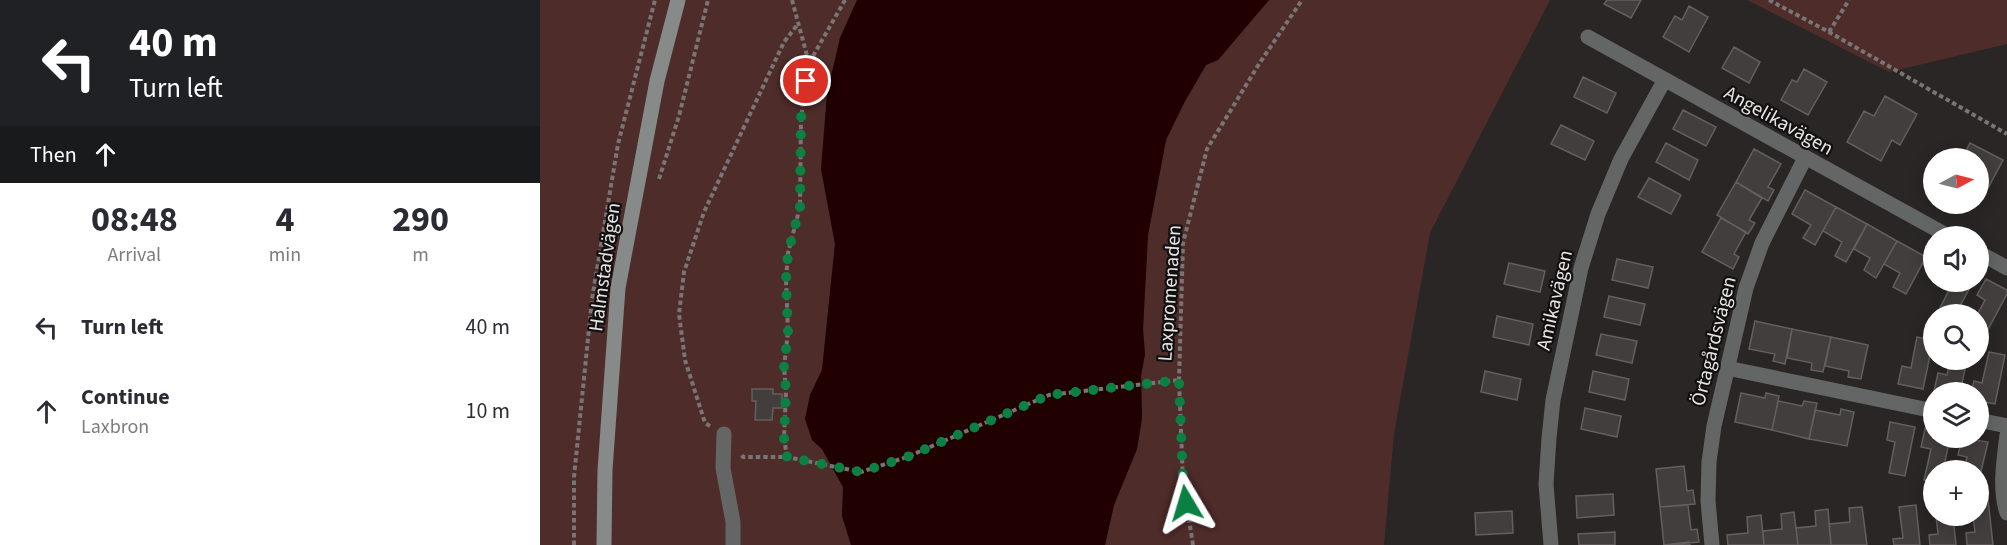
<!DOCTYPE html>
<html lang="en">
<head>
<meta charset="utf-8">
<style>
	body { margin:0; font-family:"Source Sans 3",sans-serif; background:#f7f7f7; color:#2b2b33; height:100vh; display:flex; flex-direction:column; font-size:22px; white-space:nowrap }
	* { box-sizing:border-box; margin:0 }
	p { font-size:20px; color:#7c7c81 }
	.icon { flex:none; width:33px; height:33px; fill:none; stroke:currentColor; stroke-width:2; stroke-linecap:round; stroke-linejoin:round }
	.map { position:relative; flex:1; overflow:hidden }
	.side { display:flex; flex-direction:column; background:#fff; width:540px }
	.side>* { flex:none }
	.banner { background:#202124; color:#fff; overflow:hidden }
	.needle { width:39px; rotate:83deg }
	.controls { position:absolute; left:1383px; top:148px; display:grid; gap:12px }
	.controls a { display:grid; place-items:center; width:66px; height:66px; border-radius:50%; background:#fff; box-shadow:0 3px 15px #0003; font-size:30px }
	.pin { position:absolute; display:grid; place-items:center; width:51px; height:51px; color:#fff; margin:-26px; border:3px solid #fff; border-radius:50%; box-shadow:0 2px 6px #0007 }
	.me { position:absolute; width:66px; margin:-33px; rotate:353deg; stroke-linejoin:round; filter:drop-shadow(0 0 4px #0008) }
	.turn { display:flex; align-items:center; gap:21px; height:126px; padding:0 30px; font-size:27px }
	.turn .icon { width:78px; height:78px; stroke-width:2.5 }
	.turn b { display:block; font-size:42px; line-height:51px }
	.then { display:flex; align-items:center; height:57px; padding:0 30px; background:#0003; gap:12px; font-size:22px }
	.eta { display:flex; justify-content:space-evenly; align-items:center; height:102px; text-align:center }
	.eta b { font-size:36px; font-weight:700; line-height:42px }
	ul { padding:0; list-style:none }
	li { display:flex; align-items:center; gap:18px; height:84px; padding:0 30px }
	li div { flex:1 }
	li b { display:block; font-size:22px }
	li em { font-style:normal }
	main { display:flex; flex:1; min-height:0 }
	.map>svg:first-child { display:block }
	.green { fill:#4e2c2a }
	.water { fill:#210002 }
	.building { fill:#433e3e; stroke:#645f5e; stroke-width:1.5 }
	.lines { fill:none; stroke-linecap:round; stroke-linejoin:round }
	.path { stroke:#787574; stroke-width:4; stroke-dasharray:4.5 3; stroke-linecap:butt }
	.street { stroke:#646666; stroke-width:15 }
	.secondary { stroke:#868a89; stroke-width:15 }
	.route { stroke:#0b8043; stroke-width:10; stroke-dasharray:0 18 }
	.labels { text-anchor:middle; stroke-width:4.5; stroke-linejoin:round; paint-order:stroke }
	.street-label { font-size:20px; fill:#e7e4e4; stroke:#110f0f }
</style>
</head>
<body>
<main>
<section class="side">
<div class="banner">
<div class="turn"><svg class="icon" aria-label="left" viewBox="0 0 24 24"><path d="M17 20v-9H6M10 6l-5 5 5 5"/></svg><div><b>40 m</b>Turn left</div></div>
<div class="then">Then<svg class="icon" aria-label="ahead" viewBox="0 0 24 24"><path d="M12 20V5M6 11l6-6 6 6"/></svg></div>
</div>
<div class="eta">
<div><b>08:48</b><p>Arrival</p></div>
<div><b>4</b><p>min</p></div>
<div><b>290</b><p>m</p></div>
</div>
<ul>
<li><svg class="icon" aria-label="left" viewBox="0 0 24 24"><path d="M17 20v-9H6M10 6l-5 5 5 5"/></svg><div><b>Turn left</b></div><em>40 m</em></li>
<li><svg class="icon" aria-label="ahead" viewBox="0 0 24 24"><path d="M12 20V5M6 11l6-6 6 6"/></svg><div><b>Continue</b><p>Laxbron</p></div><em>10 m</em></li>
</ul>
</section>
<div class="map">
<svg width="1467" height="545" viewBox="0 0 1467 545">
	<rect width="100%" height="100%" fill="#2a2625"/>
	<path class="green" d="M0,0H317L300,38L281,169L295,244L282,370L270,395L272,440L282,449L303,487L302,516L311,545H0Z
		M729,0H1010L890,233L854,434L844,545H565L574,505L597,449L602,418L601,376L605,354L603,329L608,235L626,140L644,103L666,65L678,60Z
		M1207,0H1467V44L1349,72Z"/>
	<path class="water" d="M317,0H729L678,60L666,65L644,103L626,140L608,235L603,329L605,354L601,376L602,418L597,449L574,505L565,545H311L302,516L303,487L282,449L272,440L265,419L270,395L282,370L295,244L281,169L287,93L300,38Z"/>
	<path class="building" d="M1067,0H1101L1091,18L1064,4Z
		M1149,6L1168,17L1149,52L1123,37L1135,16L1142,20Z
		M1194,47L1220,62L1209,83L1182,68Z
		M1264,69L1287,82L1268,115L1241,100L1252,80L1257,82Z
		M1043,77L1076,93L1067,113L1034,97Z
		M1345,96L1377,114L1360,145L1352,140L1341,161L1307,142L1324,111L1334,116Z
		M1143,110L1176,127L1166,146L1133,129Z
		M1021,125L1054,141L1045,160L1011,144Z
		M1126,143L1158,160L1149,180L1116,162Z
		M1430,143L1463,160L1446,192L1438,188V159H1422Z
		M1214,149L1241,164L1228,187L1234,190L1228,201L1196,182Z
		M1109,178L1141,195L1131,214L1098,197Z
		M1196,182L1222,198L1209,220L1215,223L1208,234L1177,215Z
		M1265,190L1296,207L1275,245L1263,238L1271,225L1252,214Z
		M1296,207L1327,224L1306,262L1295,256L1302,242L1283,231Z
		M1181,218L1206,232L1194,254L1199,257L1193,269L1162,252Z
		M1327,224L1357,241L1336,278L1324,270L1330,258L1314,249Z
		M1357,241L1386,257L1366,294L1353,287L1360,273L1344,264Z
		M1077,259L1113,267L1108,288L1072,280Z
		M969,263L1005,271L1000,292L964,284Z
		M1446,279L1467,290V294L1445,335L1438,332V315H1437L1445,300L1437,295Z
		M1413,282H1433L1415,315H1408L1399,310Z
		M1069,296L1105,304L1100,325L1064,317Z
		M957,316L993,324L989,345L953,337Z
		M1215,321L1252,329L1245,364L1233,361L1235,354L1209,349Z
		M1252,329L1291,337L1283,372L1271,370L1272,363L1247,358Z
		M1061,334L1097,341L1092,363L1056,355Z
		M1291,337L1328,345L1321,379L1308,377L1309,371L1285,366Z
		M1377,337L1393,341L1383,389L1358,384L1362,366L1371,368Z
		M1449,352L1465,355L1455,404L1438,401V393H1431L1434,381L1442,383Z
		M1410,360H1427L1420,393L1394,391L1398,373L1407,375Z
		M945,371L981,379L977,400L941,392Z
		M1053,371L1089,379L1085,400L1049,392Z
		M212,389H233V394H242V408H233L232,420H215L216,401H212Z
		M1201,393L1225,398L1226,393L1239,396L1232,430L1195,422Z
		M1238,401L1262,406L1264,401L1277,403L1269,439L1232,430Z
		M1045,408L1081,416L1077,437L1041,429Z
		M1301,409L1314,412L1307,446L1269,439L1275,410L1300,415Z
		M1350,422L1375,427L1365,476L1349,473L1355,442L1347,440Z
		M1385,429L1394,431V438H1410L1403,471H1394V482L1384,480L1391,449L1381,447Z
		M1422,438L1448,442L1438,484V471H1424L1427,457L1418,455Z
		M1144,466L1147,491L1153,490L1155,504L1120,507L1116,469Z
		M1073,494L1074,515L1037,518L1036,496Z
		M1448,499L1453,545H1427L1426,533L1435,532L1433,516H1438V500Z
		M1148,505L1151,530L1157,529L1159,542L1124,545L1120,507Z
		M1376,505L1380,545H1354L1353,539L1363,538L1359,507Z
		M1322,507L1327,545H1291L1289,524L1310,522L1309,508Z
		M1288,509L1291,545H1258L1256,528L1276,526L1275,511Z
		M972,511L973,533L936,535L935,513Z
		M1254,512L1258,545H1224L1223,531L1242,529L1241,514Z
		M1221,515L1224,545H1188L1187,535L1208,533L1207,517Z
		M1396,516H1413L1416,545H1390L1389,535L1398,534Z
		M1075,532V545H1039L1038,534Z
		M1149,542L1150,545H1123H1124Z"/>
	<g class="lines">
		<path class="path" d="M252,0L269,63
			M1229,0L1289,32L1467,134
			M1289,32L1309,0
			M119,179L139,116L168,0
			M170,426L165,423L145,360L139,314L144,272L164,212L244,42L258,24
			M202,455L203,457H247L321,472L367,457L509,395L639,380
			M247,457L244,438L246,391L244,367L248,332L246,280L248,253L260,207L261,118L269,63L305,0
			M34,545V477L52,299L78,144L115,0
			M653,545L643,482L639,380L643,243L667,149L719,64L762,0"/>
		<path class="street" d="M1048,37L1410,237
			M1438,252L1467,268
			M1187,368L1394,411
			M1438,420L1467,426
			M184,434L183,468L193,522V545
			M1467,435C1464,460 1459,489 1467,513
			M1011,545L1006,484L1009,438L1013,400L1041,268L1058,214L1081,159L1124,81
			M1172,545L1168,501L1169,462L1174,426L1206,288L1222,243L1265,158"/>
		<path class="secondary" d="M64,545L65,470L78,288L117,81L138,0"/>
	</g>
	<g class="lines">
		<path class="route" d="M266,81L261,118L260,207L248,253L246,280L248,332L244,367L246,391L244,438L247,457L321,472L367,457L509,395L639,380L643,482L646,503"/>
	</g>
	<g class="labels">
		<g class="street-label">
			<text transform="translate(1239 120) rotate(29)" y="7">Angelikavägen</text>
			<text transform="translate(64 267) rotate(-82)" y="7">Halmstadvägen</text>
			<text transform="translate(629 293) rotate(-86)" y="7">Laxpromenaden</text>
			<text transform="translate(1014 300) rotate(-77)" y="7">Amikavägen</text>
			<text transform="translate(1173 341) rotate(-76)" y="7">Örtagårdsvägen</text>
		</g>
	</g>
</svg>
<div class="controls">
<a><svg class="needle" viewBox="-14 -14 28 28"><path d="M0-13l5 13h-10z" fill="#e53935"/><path d="M0 13l5-13h-10z" fill="#7c7c81"/></svg></a>
<a><svg class="icon" aria-label="sound" viewBox="0 0 24 24"><path d="M4 9h4l5-4v14l-5-4H4zM17 9q2 3 0 6"/></svg></a>
<a><svg class="icon" aria-label="search" viewBox="0 0 24 24"><circle cx="10" cy="10" r="6"/><path d="M15 15l6 6"/></svg></a>
<a><svg class="icon" aria-label="layers" viewBox="0 0 24 24"><path d="M12 4l9 5-9 5-9-5zM3 14l9 5 9-5"/></svg></a>
<a>+</a>
</div>
<div class="pin" style="left:266px;top:81px;background:#d93025"><svg class="icon" aria-label="arrive" viewBox="0 0 24 24"><path d="M6 21V4h12l-3 4 3 4H6"/></svg></div>
<svg class="me" style="left:646px;top:503px" viewBox="-20 -20 40 40"><path d="M0-17L14 15 0 8-14 15z" fill="#0b8043" stroke="#fff" stroke-width="4"/></svg>
</div>
</main>
</body>
</html>
